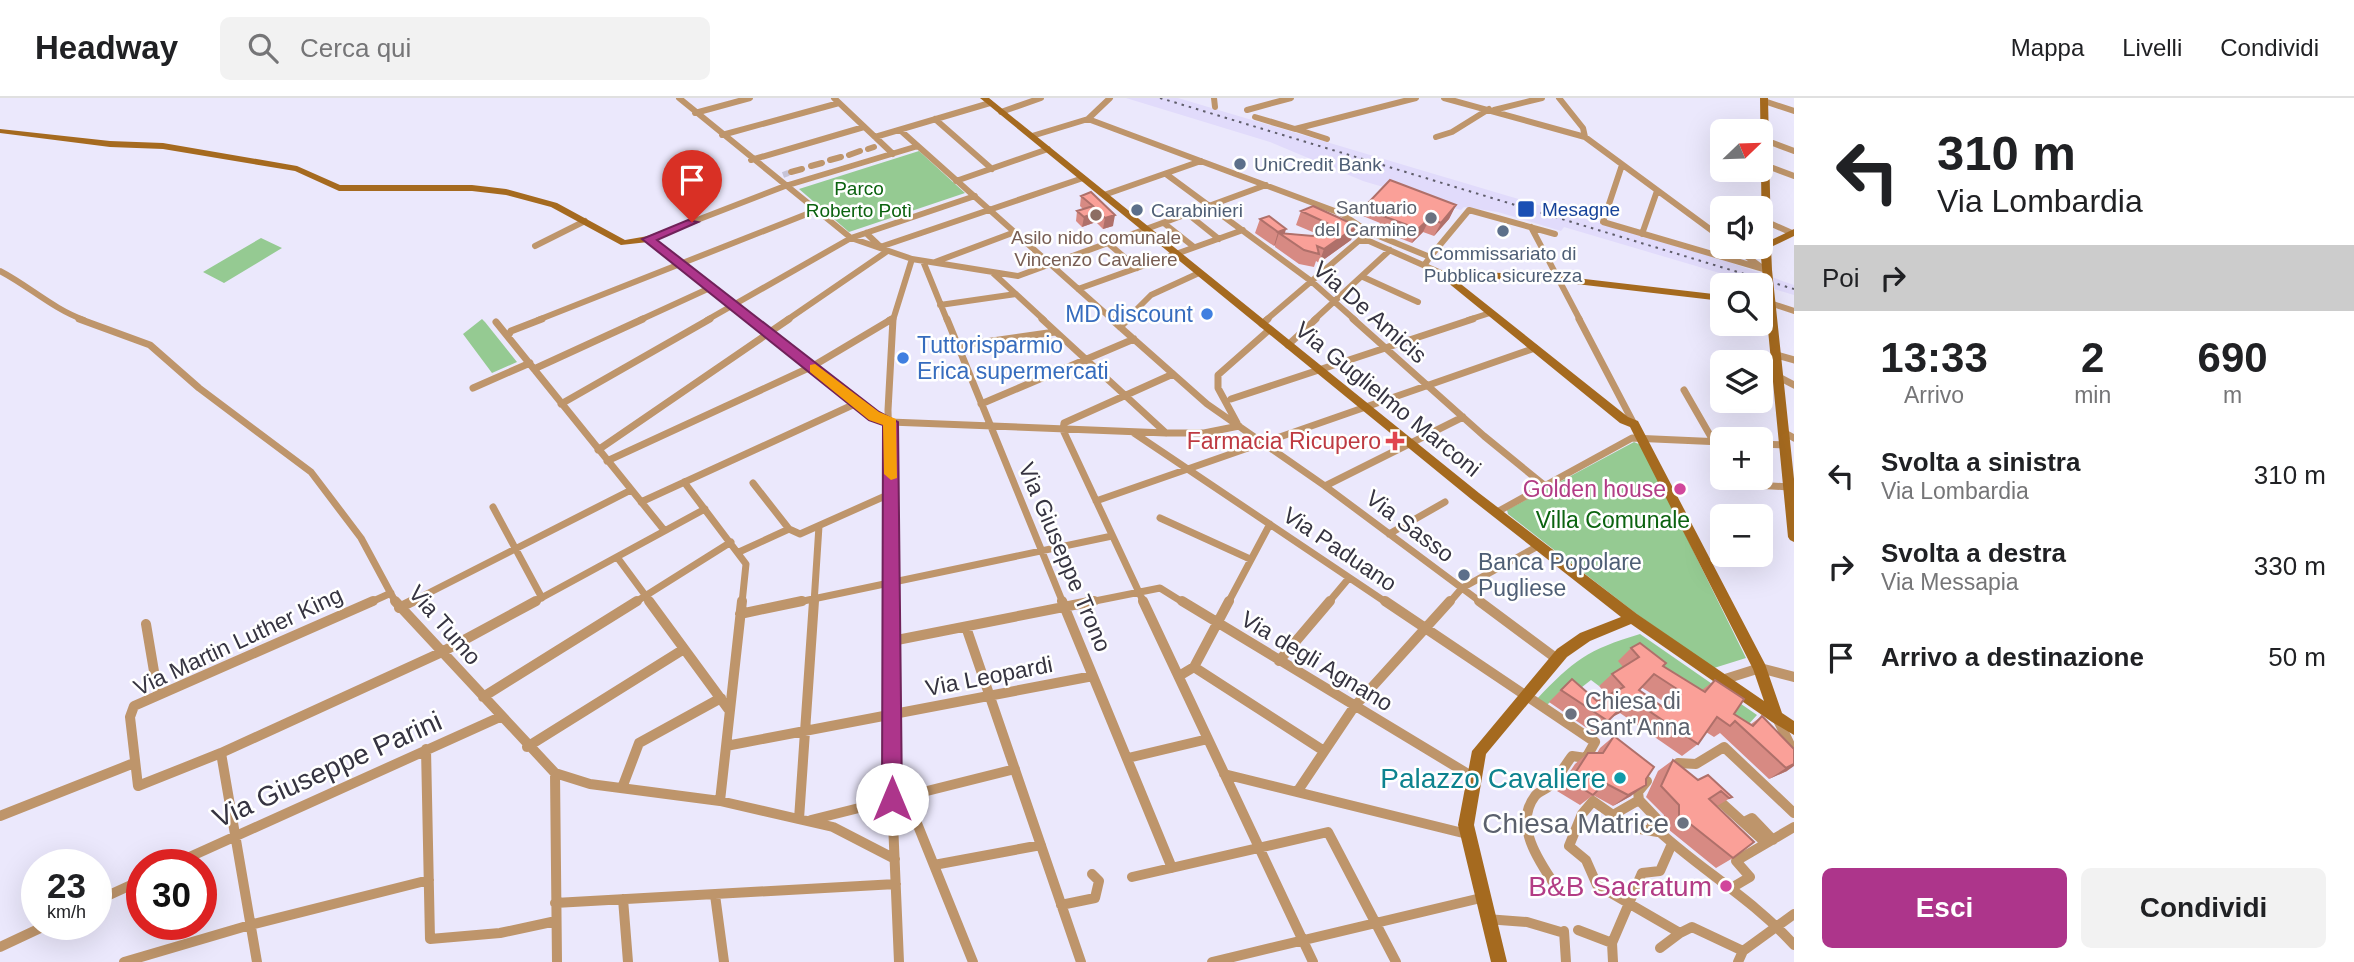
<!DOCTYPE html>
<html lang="it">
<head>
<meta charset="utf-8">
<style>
	body { margin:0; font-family:Helvetica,sans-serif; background:#f2f2f2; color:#202124; height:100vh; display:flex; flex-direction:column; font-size:26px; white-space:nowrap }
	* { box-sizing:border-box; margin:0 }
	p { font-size:23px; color:#757577 }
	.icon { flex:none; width:38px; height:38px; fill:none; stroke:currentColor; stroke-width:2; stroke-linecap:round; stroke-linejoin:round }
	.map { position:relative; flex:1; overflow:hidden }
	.sheet { display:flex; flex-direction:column; background:#fff; width:560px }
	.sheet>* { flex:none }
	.top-card { background:#fff; color:#202124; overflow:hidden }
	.needle { width:46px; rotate:67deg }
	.tools { position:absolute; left:1710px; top:21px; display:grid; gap:14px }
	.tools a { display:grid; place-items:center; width:63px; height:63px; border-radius:10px; background:#fff; box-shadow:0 7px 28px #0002; font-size:35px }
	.speed { position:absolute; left:21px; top:751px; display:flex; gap:14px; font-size:35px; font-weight:700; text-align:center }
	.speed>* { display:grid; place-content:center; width:91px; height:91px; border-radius:50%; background:#fff; box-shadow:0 7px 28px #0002; line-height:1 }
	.speed small { font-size:18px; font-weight:400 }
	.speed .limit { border:10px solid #d22; background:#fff; color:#111 }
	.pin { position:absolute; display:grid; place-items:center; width:60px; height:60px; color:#fff; margin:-72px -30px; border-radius:50% 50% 50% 0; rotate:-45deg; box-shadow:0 0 7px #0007 }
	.pin .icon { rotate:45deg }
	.me { position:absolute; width:77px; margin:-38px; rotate:0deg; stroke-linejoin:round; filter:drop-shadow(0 0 5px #0008) }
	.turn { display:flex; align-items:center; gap:24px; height:147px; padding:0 28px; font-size:32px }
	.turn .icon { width:91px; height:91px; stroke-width:2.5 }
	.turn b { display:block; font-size:49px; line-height:60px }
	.then { display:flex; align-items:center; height:66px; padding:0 28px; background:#0003; gap:14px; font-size:26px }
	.eta { display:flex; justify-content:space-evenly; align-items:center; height:119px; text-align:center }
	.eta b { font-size:42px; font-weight:800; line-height:49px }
	.action { display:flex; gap:14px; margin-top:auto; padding:14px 28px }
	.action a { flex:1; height:80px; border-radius:10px; background:#ad358b; color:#fff; font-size:28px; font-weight:800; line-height:80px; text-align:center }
	.action a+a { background:#f2f2f2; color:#202124 }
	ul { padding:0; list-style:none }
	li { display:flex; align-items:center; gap:21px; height:91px; padding:0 28px }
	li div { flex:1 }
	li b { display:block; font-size:26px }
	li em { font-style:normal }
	header { display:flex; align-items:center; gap:42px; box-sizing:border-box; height:98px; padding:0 35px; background:#fff; border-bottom:2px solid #e0e0e0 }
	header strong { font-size:33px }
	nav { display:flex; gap:38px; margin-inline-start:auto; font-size:24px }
	.search { width:490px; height:63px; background:#f2f2f2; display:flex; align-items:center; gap:18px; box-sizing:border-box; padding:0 24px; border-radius:10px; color:#757577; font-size:26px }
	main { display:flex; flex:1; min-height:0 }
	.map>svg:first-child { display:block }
	.built { fill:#e1dbfb }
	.green { fill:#95ca92 }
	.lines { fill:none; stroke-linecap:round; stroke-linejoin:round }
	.street-tunnel { stroke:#c7c4d7; stroke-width:6; stroke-dasharray:6 2.5; stroke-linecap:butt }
	.street-far2 { stroke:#be956b; stroke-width:6 }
	.street-far1 { stroke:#be956b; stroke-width:7 }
	.street { stroke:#be956b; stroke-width:10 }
	.secondary { fill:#a56a1f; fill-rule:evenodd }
	.rail { stroke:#5f5d6b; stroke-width:2; stroke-dasharray:2.5 5; stroke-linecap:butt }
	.wall { fill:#d78a83; fill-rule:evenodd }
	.shaded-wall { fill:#af706a }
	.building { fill:#faa098; stroke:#af706a; stroke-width:2; fill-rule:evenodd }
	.route { fill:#ad358b; stroke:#70225a; stroke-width:2 }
	.slow { fill:#f59e0b }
	.service-dot { fill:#5c6f8a; stroke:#fff; stroke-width:2.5 }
	.transit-dot { fill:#1a4fb4; stroke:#fff; stroke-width:2.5 }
	.education-dot { fill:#8d6e63; stroke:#fff; stroke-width:2.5 }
	.worship-dot { fill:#6b7280; stroke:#fff; stroke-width:2.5 }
	.shop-dot { fill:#3f7fe0; stroke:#fff; stroke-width:2.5 }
	.health-dot { fill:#e0444e; stroke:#fff; stroke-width:2.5 }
	.hotel-dot { fill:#d1479c; stroke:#fff; stroke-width:2.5 }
	.culture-dot { fill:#0f9aa8; stroke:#fff; stroke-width:2.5 }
	.labels { text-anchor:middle; stroke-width:5; stroke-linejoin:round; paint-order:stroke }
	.far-service-label { font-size:19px; fill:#4e5e75; stroke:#fff; text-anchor:start }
	.far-park-label { font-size:19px; fill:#0c6310; stroke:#fff }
	.far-worship-label { font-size:19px; fill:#5b616d; stroke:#fff; text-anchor:end }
	.far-transit-label { font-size:19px; fill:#164399; stroke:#fff; text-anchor:start }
	.far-education-label { font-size:19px; fill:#785e54; stroke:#fff }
	.street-label { font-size:23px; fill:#363441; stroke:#fff }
	.shop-label { font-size:23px; fill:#366cbe; stroke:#fff; text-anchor:end }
	.health-label { font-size:23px; fill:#be3a42; stroke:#fff; text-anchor:end }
	.hotel-label { font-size:23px; fill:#b23c85; stroke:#fff; text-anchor:end }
	.park-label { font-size:23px; fill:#0c6310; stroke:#fff }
	.service-label { font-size:23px; fill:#4e5e75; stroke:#fff; text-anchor:start }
	.worship-label { font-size:23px; fill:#5b616d; stroke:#fff; text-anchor:start }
	.near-street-label { font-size:28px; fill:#363441; stroke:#fff }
	.near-culture-label { font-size:28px; fill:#0d838f; stroke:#fff; text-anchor:end }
	.near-worship-label { font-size:28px; fill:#5b616d; stroke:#fff; text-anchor:end }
	.near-hotel-label { font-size:28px; fill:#b23c85; stroke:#fff; text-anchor:end }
</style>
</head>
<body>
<header>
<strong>Headway</strong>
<div class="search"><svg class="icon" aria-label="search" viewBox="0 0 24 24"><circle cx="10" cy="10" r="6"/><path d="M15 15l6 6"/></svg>Cerca qui</div>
<nav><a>Mappa</a><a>Livelli</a><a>Condividi</a></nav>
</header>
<main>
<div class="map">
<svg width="1794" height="864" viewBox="0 0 1794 864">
	<rect width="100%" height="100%" fill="#ebe8fc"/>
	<path class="built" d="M1126,0H1178L1720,161L1794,187V197L1564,129L1561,133L1498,114L1464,109L1461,112L1363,83L1270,44Z"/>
	<path class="green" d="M919,53L965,95L849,134L799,91Z
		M261,140L282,150L224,185L203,174Z
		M482,221L485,224L517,264L492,275L463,236Z
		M1634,344L1641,347L1746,560L1714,570L1638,517L1508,416L1507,412Z
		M1640,536L1757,617L1737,639L1623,566L1626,571L1599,588L1591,582L1568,600L1560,594L1545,609L1536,602C1574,562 1587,552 1640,536Z"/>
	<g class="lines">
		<path class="street-tunnel" d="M783,77L791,74"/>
		<path class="street-far2" d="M679,0L851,140L912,161L1018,178L1266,87
			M834,0L893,56
			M1214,0L1215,9
			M1444,0L1585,39L1722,140
			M1559,0L1583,30L1585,39
			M1764,3L1794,13
			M1247,12L1291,0
			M1494,12L1542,0
			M1001,14L1041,0
			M695,15L750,0
			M1255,19L1295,31L1416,0
			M935,21L992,71
			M1088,21L1340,115L1369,134L1430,159L1425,166
			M1296,31L1327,41
			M900,32L1113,222
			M722,37L839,5
			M1032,38L1088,21L1110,0
			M875,39L990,5
			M1436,39L1452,34L1489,11
			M1765,42L1794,53
			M868,51L874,49
			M849,57L860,53
			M751,62L864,29
			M830,62L841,59
			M1622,67L1603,124L1767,172
			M1765,67L1794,78
			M811,68L822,65
			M791,74L802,71
			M1166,76L1311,183L1355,222
			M956,83L1048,51
			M1104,97L1201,63
			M1189,117L1219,141
			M1765,123L1792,135
			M1165,126L1194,149
			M1531,129L1580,222
			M1642,136L1657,93
			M648,141L752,222
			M648,141L785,88L918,48
			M1361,143H1369L1441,175
			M1109,146L1137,170
			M535,148L585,123
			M883,148L1083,80
			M1734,149L1761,169
			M1430,159L1469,112L1555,136
			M923,163L947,222
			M935,164L1015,134
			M0,173C29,188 53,211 84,222
			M993,175L1044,222
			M1363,179L1418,204
			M1078,191L1243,132
			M1770,205L1794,213
			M940,207L1016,196
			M538,222L817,112
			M640,222L712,189
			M707,222L851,140L975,98
			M787,222L886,154L866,135
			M889,222L893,220
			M893,222L912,161
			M1126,222L1151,197L1199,175
			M1266,222L1369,134
			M1314,222L1390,152
			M1468,222L1490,215"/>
		<path class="street-far1" d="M79,221L150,247L199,290L311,374L361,440L396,505
			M750,221L874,318L890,324L1166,335H1204L1239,328
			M947,221L1063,505
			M1042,221L1166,335
			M1111,221L1207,306L1325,388L1482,505
			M1353,221L1484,338L1544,387
			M1579,221L1634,326
			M496,224L664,432
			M1262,226L1268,221
			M1120,229L1128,221
			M508,238L511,233L542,221
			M1288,247L1316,221
			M957,248L1055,234
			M1777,257L1794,262
			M534,271L643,221
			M1779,279L1794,287
			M473,290L530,265
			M1684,292L1722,358
			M1231,301L1473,221
			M561,306L710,221
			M981,306L1134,241
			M1237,325L1218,290V277L1269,232
			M1783,334L1794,340
			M1134,335L1387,505
			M1760,346L1784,347
			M598,352L789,221
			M607,363L813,268L892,221
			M1734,380L1738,386L1789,389
			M684,384L746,466L742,505
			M753,385L789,431L800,436L892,395
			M1325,388L1463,319
			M1096,403L1535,250
			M641,404L857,305
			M493,409L542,500
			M1497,414L1632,340L1722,344
			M1160,420L1250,461
			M1389,436L1445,404
			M739,454L789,431
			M617,459L651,505
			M369,505L391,495
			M409,505L631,392
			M532,505L705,411
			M634,505L731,444
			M794,505L1112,438
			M814,505L819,428
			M893,505L888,312L893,221
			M1085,505L1160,490L1184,505
			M1144,505L1063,332L1064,325L1173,276
			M1228,505L1270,426
			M1328,505L1349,480
			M1449,505L1462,490L1540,447"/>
		<path class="street" d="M373,503L134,608L130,619L138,688L221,655L440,555L536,503
			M395,503L555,675L590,686L720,703L833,729L895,761
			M649,503L729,612
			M893,503L892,701L899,864
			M1062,503L1172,770
			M1143,503L1313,864
			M1182,503L1473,679
			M1385,503L1595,644L1586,660L1572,658C1565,667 1560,677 1553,685C1548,691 1540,692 1535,698C1512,728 1542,768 1559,793
			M1479,503L1557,561
			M399,510L413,503
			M740,516L802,503
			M146,526L158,597
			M966,529L1081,864
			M892,543L1094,503
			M1279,563L1330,503
			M1194,569L1324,653
			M1179,578L1194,569L1229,503
			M1722,582L1760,570L1794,579
			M483,599L637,503
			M1777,620L1794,655
			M726,648L1093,578
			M527,649L684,551
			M426,651L430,841L500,835L556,823
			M221,655L257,864
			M1128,660L1208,641
			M1678,665L1696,666L1724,649L1794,715
			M555,675L557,864
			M1224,676L1467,736
			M1647,683L1638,694L1639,702L1658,722L1652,727C1697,770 1752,800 1794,847
			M622,690L639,645L721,600
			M1297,694L1354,609L1450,503
			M906,698L973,864
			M1714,698L1766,745
			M1639,702L1613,717L1593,703L1582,716L1569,748L1586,762L1597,787L1680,835L1692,829L1743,853
			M720,703L742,503
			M0,718L134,665
			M799,721L814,503
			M811,722L1015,671
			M1744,724L1752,720L1773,742
			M1640,731L1658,734
			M174,766L500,619
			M934,767L1041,747
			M1132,779L1328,734L1396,864
			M1733,789L1750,779L1736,763L1794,729
			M715,797L724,864
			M623,801L628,864
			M96,803L142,782
			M555,805L896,786
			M1061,807L1095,800L1099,783L1092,776
			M1486,821L1527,824L1564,835
			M1578,832L1612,845
			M1564,833L1566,864
			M0,849L49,826
			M1660,850L1680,835
			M124,864L250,827L429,782
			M1212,864L1481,800
			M1613,864L1612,845L1642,775L1660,773L1671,748
			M1738,864L1743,853L1794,816"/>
		<path class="secondary" d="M980,0H989L1479,395L1637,516L1764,603L1753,571L1630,329L1620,325L1436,175L1441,172L1559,178L1722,197V203L1559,184L1452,179L1628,319L1638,323L1765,566L1782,615L1794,623V637L1772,624L1631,526L1590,543L1567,559L1486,656L1474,727L1507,864H1491L1458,727L1472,653L1557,551L1580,535L1621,519L1471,401Z
			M1760,0H1768L1771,142L1794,131V138L1771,149L1772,172L1794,381V444L1790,442L1788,439L1760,149L1762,147Z
			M0,31L110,43L163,45L297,68L340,87H472L506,91L557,105L625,142L648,138L653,141L648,144L621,147L551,109L506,97L472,93H339L295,73L163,51L110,49L0,35Z"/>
		<path class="rail" d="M1160,0L1794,191"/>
	</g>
	<path class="wall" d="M1091,94L1113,128L1103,131L1096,124L1082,129L1076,123L1077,113L1083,111L1080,108L1081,98Z
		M1368,105L1456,107L1449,121L1434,138L1423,134L1412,145L1377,131L1380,125L1363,118Z
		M1301,113L1357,128L1351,142L1319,165L1316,163L1314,169L1299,166L1275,149V147L1274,148L1255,135L1260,121L1285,135L1313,138L1315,135L1296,127Z
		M1631,550L1702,592L1715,582L1734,616L1751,626L1762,618L1787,673L1769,681L1720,635L1714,639L1706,634L1698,646L1682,658L1620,615L1612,619L1594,635L1549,604L1572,581L1597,603L1608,598L1599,588L1612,576L1623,569L1618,563ZM1641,589L1666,605L1663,609L1639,592Z
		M1614,638L1631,698L1613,708L1593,697L1580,707L1557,693L1575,666L1588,655H1597L1600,650Z
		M1673,662L1698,682L1732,699L1717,708L1733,760L1716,770L1663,727L1664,717L1646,699L1658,673Z"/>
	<path class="shaded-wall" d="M1456,107L1449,121L1434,138L1441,125Z
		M1098,114L1096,124L1082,129L1084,119Z
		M1115,117L1113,128L1103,131L1105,120Z
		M1430,120L1423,134L1412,145L1418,131Z
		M1357,128L1351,142L1319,165L1324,151Z
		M1286,131L1284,138L1279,135L1275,147L1274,148L1278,134Z
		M1634,603L1620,615L1610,620L1623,608Z
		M1794,666V668L1787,673L1769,681L1786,670Z
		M1646,687L1631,698L1613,708L1628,697Z"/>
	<path class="building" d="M1390,82L1456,107L1441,125L1430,120L1418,131L1383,118L1388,112L1368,105Z
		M1091,94L1115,117L1105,120L1098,114L1084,119L1077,113L1093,108L1081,98Z
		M1313,108L1357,128L1324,151L1317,148L1319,156L1304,152L1279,135L1313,138L1327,125L1301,113Z
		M1269,118L1286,131L1278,134L1260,121Z
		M1640,545L1666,565L1663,568L1705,594L1715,582L1744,601L1734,616L1753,628L1762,618L1794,651V666L1786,670L1735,623L1730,628L1717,619L1698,646L1634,603L1623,608L1608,623L1561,592L1572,581L1597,603L1624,589L1612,576L1639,559L1631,550ZM1654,576L1680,593L1667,612L1639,592Z
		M1614,638L1654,669L1646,681V687L1628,697L1605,685L1593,697L1570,683L1588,655H1603Z
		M1673,662L1698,682L1708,677L1732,699L1729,700L1721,693L1709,701L1754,744L1733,760L1679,717V707L1661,688Z"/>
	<path class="route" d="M688,122L698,124L657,142L879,314L898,324L902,701L899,708L892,710L885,708L882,701L883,327L869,322L642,141Z"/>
	<path class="slow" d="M815,266L879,314L896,321L897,380L891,382L884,376L883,327L869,322L810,274V267Z"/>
	<g class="service-dot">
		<circle cx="1240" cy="66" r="7"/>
		<circle cx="1137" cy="112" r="7"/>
		<circle cx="1503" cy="133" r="7"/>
		<circle cx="1464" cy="477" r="7"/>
	</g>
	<rect class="transit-dot" x="1517" y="102" width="18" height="18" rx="3.5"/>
	<circle class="education-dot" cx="1096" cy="117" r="7"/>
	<g class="worship-dot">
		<circle cx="1431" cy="120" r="7"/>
		<circle cx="1571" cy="616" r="7"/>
		<circle cx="1683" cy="725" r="7"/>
	</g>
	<g class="shop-dot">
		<circle cx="1207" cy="216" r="7"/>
		<circle cx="903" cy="260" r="7"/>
	</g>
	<path class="health-dot" d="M1391.5 332.5h7v7h7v7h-7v7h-7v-7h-7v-7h7z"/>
	<g class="hotel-dot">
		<circle cx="1680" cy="391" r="7"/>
		<circle cx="1726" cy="788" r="7"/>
	</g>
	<circle class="culture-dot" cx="1620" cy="680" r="7"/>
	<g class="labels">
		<g class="far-service-label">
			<text x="1254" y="73">UniCredit Bank</text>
			<text x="1151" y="119">Carabinieri</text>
			<text x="1503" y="162" text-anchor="middle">Commissariato di<tspan x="1503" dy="22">Pubblica sicurezza</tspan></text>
		</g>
		<g class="far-park-label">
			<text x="859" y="97">Parco<tspan x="859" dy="22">Roberto Potì</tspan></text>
		</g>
		<g class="far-worship-label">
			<text x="1417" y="116">Santuario<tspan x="1417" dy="22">del Carmine</tspan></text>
		</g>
		<g class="far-transit-label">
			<text x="1542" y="118">Mesagne</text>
		</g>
		<g class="far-education-label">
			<text x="1096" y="146">Asilo nido comunale<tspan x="1096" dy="22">Vincenzo Cavaliere</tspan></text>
		</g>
		<g class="street-label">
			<text transform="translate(1370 214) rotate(41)" y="8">Via De Amicis</text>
			<text transform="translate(1388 301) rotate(39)" y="8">Via Guglielmo Marconi</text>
			<text transform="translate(1410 428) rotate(37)" y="8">Via Sasso</text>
			<text transform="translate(1340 451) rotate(34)" y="8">Via Paduano</text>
			<text transform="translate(1065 459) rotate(67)" y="8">Via Giuseppe Trono</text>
			<text transform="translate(445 527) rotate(49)" y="8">Via Tumo</text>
			<text transform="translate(238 543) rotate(-25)" y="8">Via Martin Luther King</text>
			<text transform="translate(1317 563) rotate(31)" y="8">Via degli Agnano</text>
			<text transform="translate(989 578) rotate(-11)" y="8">Via Leopardi</text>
		</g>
		<g class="shop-label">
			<text x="1193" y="224">MD discount</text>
			<text x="917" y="255" text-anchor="start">Tuttorisparmio<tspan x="917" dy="26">Erica supermercati</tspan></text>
		</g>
		<g class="health-label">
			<text x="1381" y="351">Farmacia Ricupero</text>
		</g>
		<g class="hotel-label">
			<text x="1666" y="399">Golden house</text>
		</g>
		<g class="park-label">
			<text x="1613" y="430">Villa Comunale</text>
		</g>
		<g class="service-label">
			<text x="1478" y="472">Banca Popolare<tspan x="1478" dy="26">Pugliese</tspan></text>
		</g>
		<g class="worship-label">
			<text x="1585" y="611">Chiesa di<tspan x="1585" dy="26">Sant'Anna</tspan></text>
		</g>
		<g class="near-street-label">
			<text transform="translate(327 671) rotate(-24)" y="10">Via Giuseppe Parini</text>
		</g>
		<g class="near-culture-label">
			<text x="1606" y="690">Palazzo Cavaliere</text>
		</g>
		<g class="near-worship-label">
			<text x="1669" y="735">Chiesa Matrice</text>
		</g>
		<g class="near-hotel-label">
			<text x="1712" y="798">B&amp;B Sacratum</text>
		</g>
	</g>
</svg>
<div class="tools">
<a><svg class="needle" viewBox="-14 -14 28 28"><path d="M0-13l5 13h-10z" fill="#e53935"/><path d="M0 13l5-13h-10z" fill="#757577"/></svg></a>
<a><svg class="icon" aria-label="sound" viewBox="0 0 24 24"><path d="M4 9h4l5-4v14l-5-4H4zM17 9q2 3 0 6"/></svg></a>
<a><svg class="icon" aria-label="search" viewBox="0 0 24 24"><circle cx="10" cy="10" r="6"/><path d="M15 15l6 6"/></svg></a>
<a><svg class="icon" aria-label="layers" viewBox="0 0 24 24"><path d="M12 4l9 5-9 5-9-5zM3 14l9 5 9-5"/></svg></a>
<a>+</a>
<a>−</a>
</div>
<div class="speed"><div>23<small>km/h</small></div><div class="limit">30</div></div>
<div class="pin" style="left:692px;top:124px;background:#d93025"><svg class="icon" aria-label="arrive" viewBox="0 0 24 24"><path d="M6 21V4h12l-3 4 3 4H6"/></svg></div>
<svg class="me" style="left:892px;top:701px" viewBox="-20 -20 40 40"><circle r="19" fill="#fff"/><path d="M0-13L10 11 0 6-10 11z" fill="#ad358b"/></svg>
</div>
<section class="sheet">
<div class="top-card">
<div class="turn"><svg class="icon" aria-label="left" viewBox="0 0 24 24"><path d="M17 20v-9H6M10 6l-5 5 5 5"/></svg><div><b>310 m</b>Via Lombardia</div></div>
<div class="then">Poi<svg class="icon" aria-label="right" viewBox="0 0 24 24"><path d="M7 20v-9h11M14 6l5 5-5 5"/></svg></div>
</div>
<div class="eta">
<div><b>13:33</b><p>Arrivo</p></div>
<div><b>2</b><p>min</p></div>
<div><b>690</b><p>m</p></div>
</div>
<ul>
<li><svg class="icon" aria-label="left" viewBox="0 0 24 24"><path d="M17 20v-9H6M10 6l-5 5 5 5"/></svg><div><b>Svolta a sinistra</b><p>Via Lombardia</p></div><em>310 m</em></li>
<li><svg class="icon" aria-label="right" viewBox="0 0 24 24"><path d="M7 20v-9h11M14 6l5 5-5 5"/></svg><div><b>Svolta a destra</b><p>Via Messapia</p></div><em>330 m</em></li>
<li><svg class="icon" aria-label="arrive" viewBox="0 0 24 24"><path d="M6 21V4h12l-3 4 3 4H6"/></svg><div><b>Arrivo a destinazione</b></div><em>50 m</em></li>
</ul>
<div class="action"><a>Esci</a><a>Condividi</a></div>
</section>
</main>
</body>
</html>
